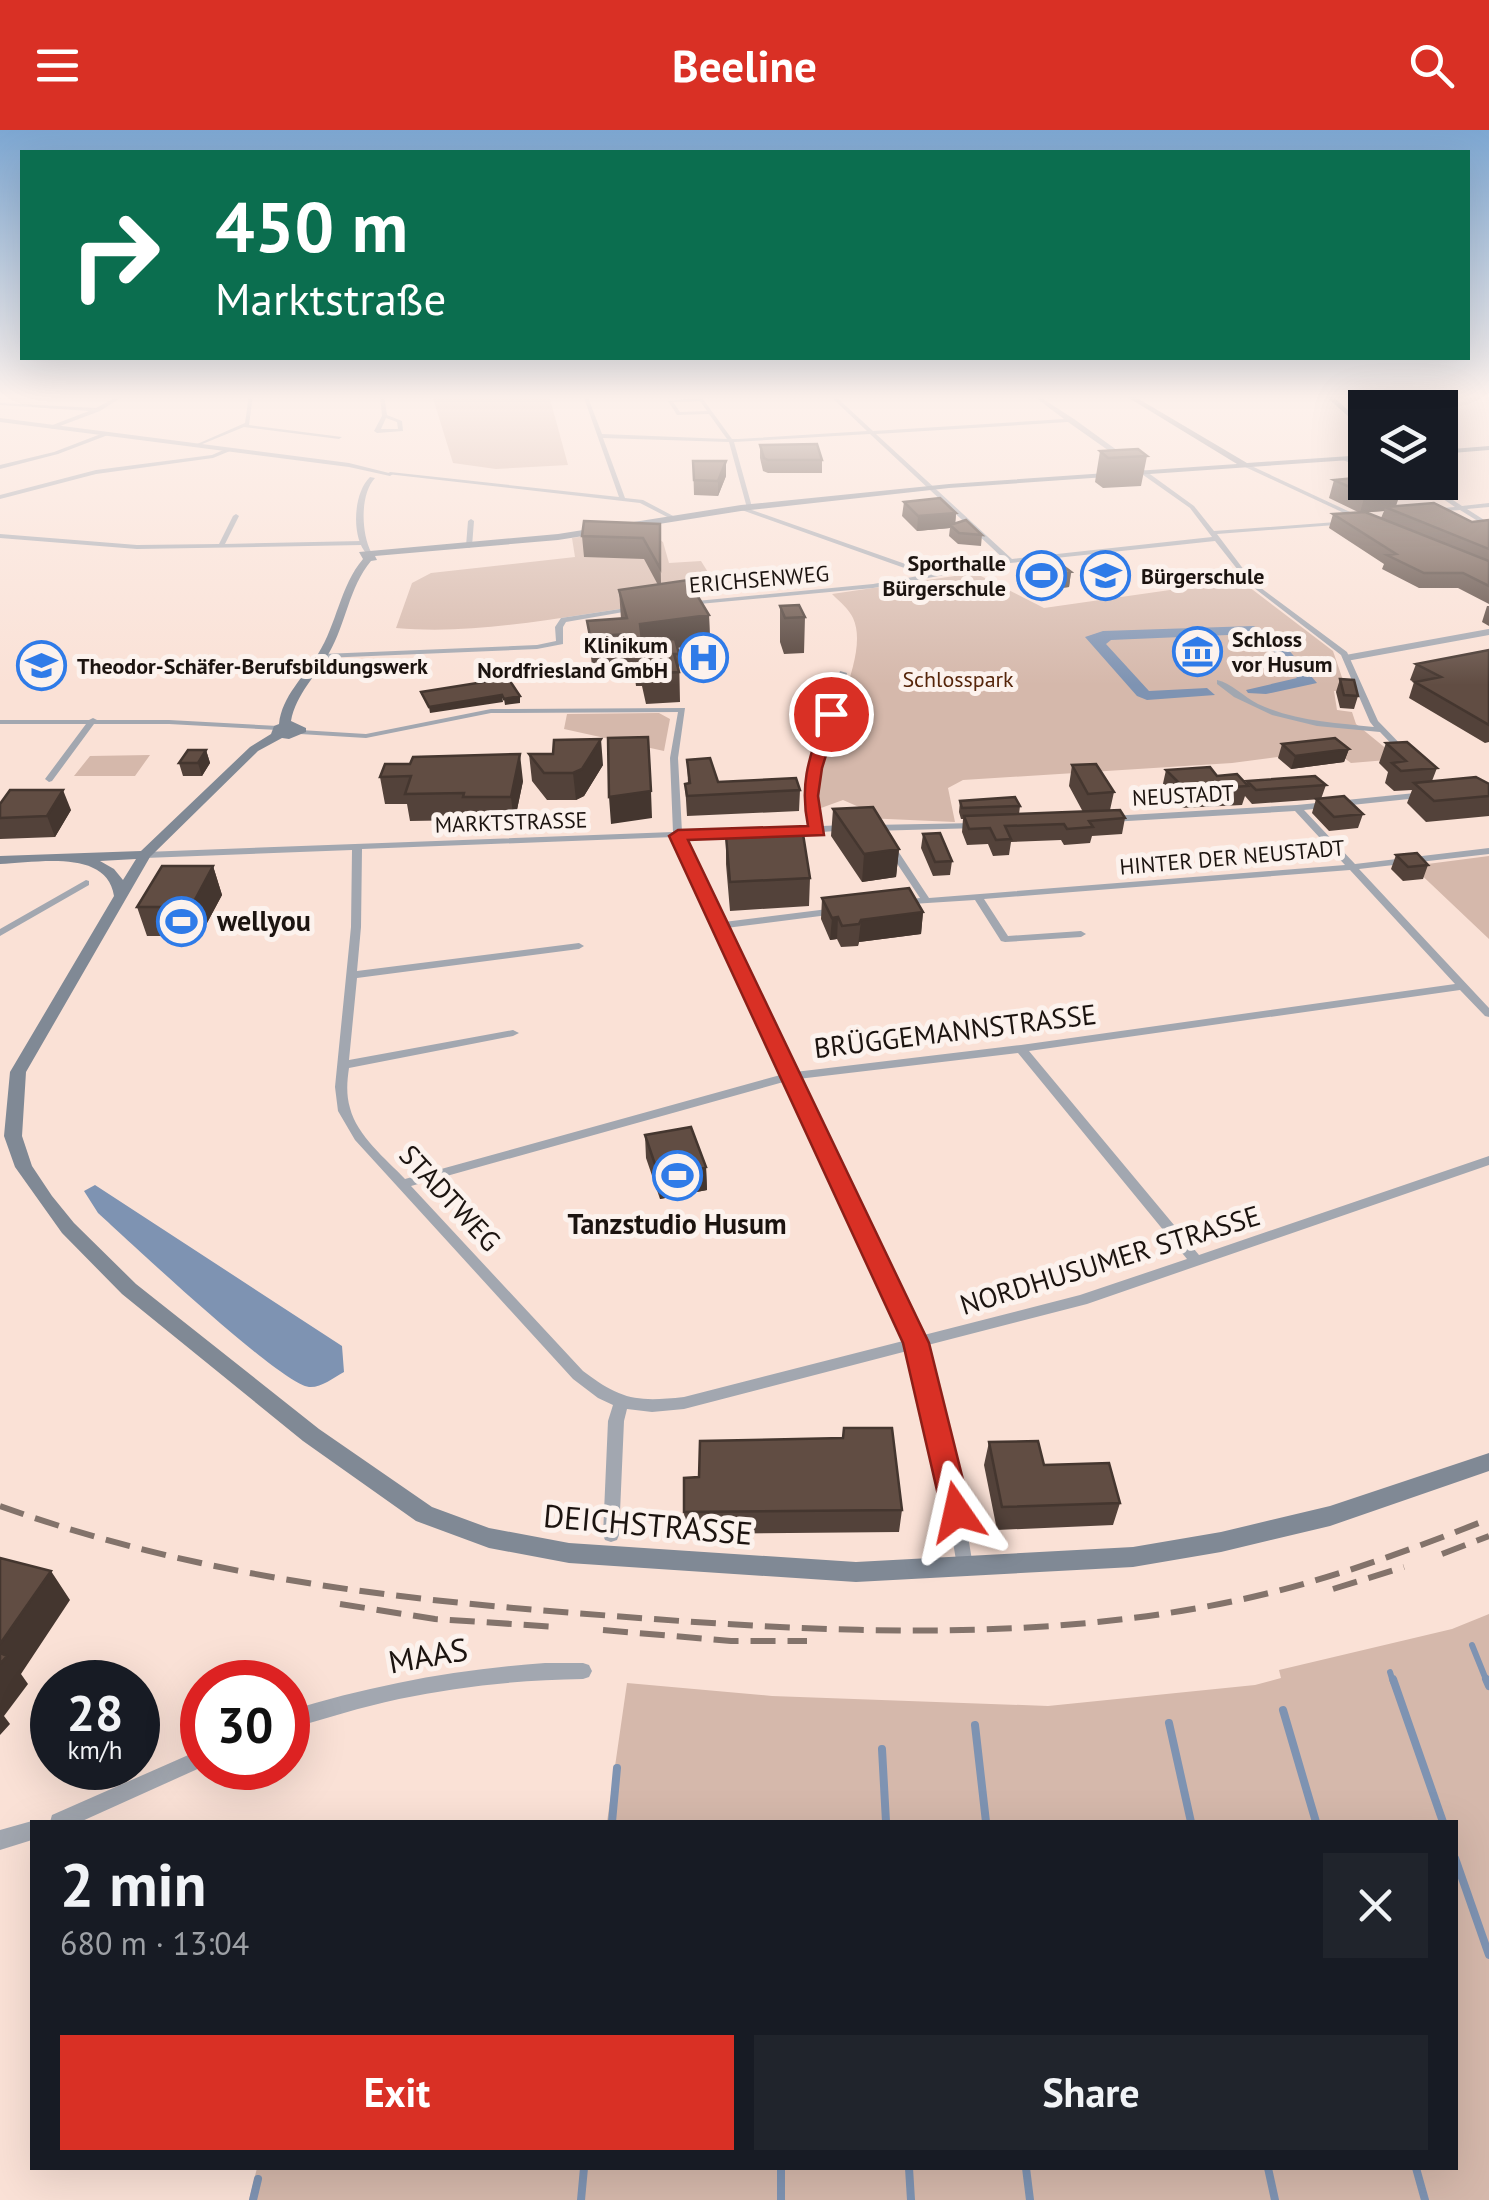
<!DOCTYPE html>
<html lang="en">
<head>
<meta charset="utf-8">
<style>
	body { margin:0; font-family:"PT Sans",sans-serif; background:#20242c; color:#f1f3f6; height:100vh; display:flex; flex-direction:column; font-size:38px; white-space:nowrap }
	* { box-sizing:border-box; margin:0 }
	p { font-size:32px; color:#9ea1a6 }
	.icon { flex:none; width:55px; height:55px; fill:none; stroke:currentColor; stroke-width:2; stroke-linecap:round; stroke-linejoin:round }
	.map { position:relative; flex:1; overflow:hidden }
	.side { position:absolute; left:30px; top:1690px; width:1428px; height:350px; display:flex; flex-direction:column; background:#171b24; border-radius:0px; box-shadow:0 10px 40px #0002 }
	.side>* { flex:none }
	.hud { position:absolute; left:20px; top:20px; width:1450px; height:210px; border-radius:0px; box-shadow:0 10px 40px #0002; background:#0b6e4f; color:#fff; overflow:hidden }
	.tools { position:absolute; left:1348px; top:260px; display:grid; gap:20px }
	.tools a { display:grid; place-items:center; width:110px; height:110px; border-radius:0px; background:#171b24; box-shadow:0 10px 40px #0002; font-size:50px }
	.speed { position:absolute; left:30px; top:1530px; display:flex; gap:20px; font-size:50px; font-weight:700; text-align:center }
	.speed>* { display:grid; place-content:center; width:130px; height:130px; border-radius:50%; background:#171b24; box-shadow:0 10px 40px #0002; line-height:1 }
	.speed small { font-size:25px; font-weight:400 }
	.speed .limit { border:15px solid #d22; background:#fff; color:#111 }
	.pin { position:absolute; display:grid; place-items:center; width:85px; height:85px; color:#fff; margin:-42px; border:5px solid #fff; border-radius:50%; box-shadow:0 2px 10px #0007 }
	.me { position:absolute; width:110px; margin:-55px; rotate:349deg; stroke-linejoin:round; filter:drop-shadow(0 0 8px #0008) }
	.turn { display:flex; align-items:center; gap:35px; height:210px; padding:0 30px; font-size:45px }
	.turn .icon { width:130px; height:130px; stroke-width:2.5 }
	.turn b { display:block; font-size:70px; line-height:85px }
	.round { display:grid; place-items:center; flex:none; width:105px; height:105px; border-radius:0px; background:#20242c }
	.head { display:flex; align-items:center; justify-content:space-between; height:170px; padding:0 30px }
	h1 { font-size:60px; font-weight:700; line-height:75px }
	.primary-button { display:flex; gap:20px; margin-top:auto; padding:20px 30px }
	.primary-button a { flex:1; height:115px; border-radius:0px; background:#d93025; color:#fff; font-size:40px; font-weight:700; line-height:115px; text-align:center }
	.primary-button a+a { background:#20242c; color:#f1f3f6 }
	header { display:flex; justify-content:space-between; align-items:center; height:130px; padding:0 30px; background:#d93025; color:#fff; font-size:45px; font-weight:700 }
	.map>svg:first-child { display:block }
	.green { fill:#d5b8ab }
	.water { fill:#7e93b2 }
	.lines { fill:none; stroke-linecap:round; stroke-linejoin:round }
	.stream-far1 { stroke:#7e93b2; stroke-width:6 }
	.stream { stroke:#7e93b2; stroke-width:8 }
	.pedestrian { stroke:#a2a7b0; stroke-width:6 }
	.minor { fill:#a2a7b0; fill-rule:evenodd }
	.tertiary { fill:#a2a7b0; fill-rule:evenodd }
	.secondary { fill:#808995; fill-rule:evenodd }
	.rail { stroke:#83736b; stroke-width:6; stroke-dasharray:25 12; stroke-linecap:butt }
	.wall { fill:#53423a; fill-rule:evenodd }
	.shaded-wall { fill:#44362f }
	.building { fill:#614d43; stroke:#44362f; stroke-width:2.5 }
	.route { fill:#d93025; stroke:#8d1f18; stroke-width:2.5 }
	.labels { text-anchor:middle; stroke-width:10; stroke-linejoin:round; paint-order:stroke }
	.far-poi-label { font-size:22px; font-weight:bold; fill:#1c1410; stroke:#fcf2ed; text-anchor:start }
	.far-street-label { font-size:22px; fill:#1c1410; stroke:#fcf2ed }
	.far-park-label { font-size:22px; fill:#56250a; stroke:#fcf2ed }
	.poi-label { font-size:28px; font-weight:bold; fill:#1c1410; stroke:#fcf2ed; text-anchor:start }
	.street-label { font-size:28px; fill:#1c1410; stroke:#fcf2ed }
	.near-street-label { font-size:32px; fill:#1c1410; stroke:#fcf2ed }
</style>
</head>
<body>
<header><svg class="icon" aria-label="menu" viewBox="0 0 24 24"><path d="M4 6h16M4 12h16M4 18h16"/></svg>Beeline<svg class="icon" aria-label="search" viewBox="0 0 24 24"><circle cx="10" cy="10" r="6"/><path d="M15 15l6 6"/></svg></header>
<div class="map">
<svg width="1489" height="2070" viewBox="0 0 1489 2070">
	<rect width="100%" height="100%" fill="#fae1d6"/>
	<path class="green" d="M432,265H549L568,335L496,339L453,333Z
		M642,397L663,412L669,433L701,431L721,463L663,469L665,473C577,483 485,506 396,498L412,453L431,443L575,427L572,408Z
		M975,443L1044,478L1240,450L1333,521L1347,562L1334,561L1337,580L1352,582L1356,594L1399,629L1351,633L1333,620L1232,633L963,650L948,658L955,692L865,688L859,677L843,670L821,678C805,625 874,533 853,488C849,479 839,471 832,464Z
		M659,583L670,589L664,621L564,599L567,584Z
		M150,625L135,646H74L90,626Z
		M1489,726V809L1412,736Z
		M1489,1484V2070H249L257,2038H1455V1692H607L627,1553L772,1566L1048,1576L1255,1555L1281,1548L1279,1540L1452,1499Z"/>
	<path class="water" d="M1253,496L1275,504L1317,553L1266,564L1248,563L1246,560L1297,548L1277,524L1251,504L1111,510L1106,514L1149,561L1207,558L1215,565L1147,570L1137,566L1085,507L1103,501Z
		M95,1055L342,1216L344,1242C333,1248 321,1258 309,1257C279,1253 129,1111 98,1083L84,1061Z"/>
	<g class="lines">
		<path class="stream-far1" d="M1472,1515L1487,1552
			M1390,1542L1393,1552"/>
		<path class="stream" d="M1393,1549L1443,1692
			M1486,1549L1489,1556
			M1283,1580L1316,1692
			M1169,1593L1191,1692
			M975,1595L986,1692
			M882,1619L886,1692
			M612,1692L617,1638
			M1455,1728L1489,1825
			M781,2038V2070
			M909,2038L911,2070
			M1026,2038L1030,2070
			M1268,2038L1275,2070
			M1416,2038L1425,2070
			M253,2070L258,2049
			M581,2070L584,2038"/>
		<path class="pedestrian" d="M1346,528L1489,502"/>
		<path class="minor" d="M120,265H125L100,281L52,299L50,296L89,281L0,275V273L96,278Z
			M249,265H253L249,295L342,307L339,309L244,297L195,317V315L245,293Z
			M380,265H384L387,285L402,291L403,301L377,303L374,301L382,286ZM386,288L397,292L398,299H381Z
			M583,265H587L602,304L727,309L709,284L677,285L668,271L697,268L696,265H700L732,309H738L867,301L829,265H834L873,301L1064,289L1032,265H1037L1074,289L1194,376L1214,401L1350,391L1348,394L1217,404L1253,452L1347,522L1378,591L1409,623L1402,625L1380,602L1317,596L1272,585L1234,567L1217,554V550C1231,553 1244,567 1258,574C1294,591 1335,593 1374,597L1370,592L1341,525L1249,454L1215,411L1010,433L873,458L688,475L686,474V472L873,454L924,445L739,379L741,376L747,378L729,312L603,308L625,368L643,370L677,388L675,391L640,373L387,344L390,342L619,367ZM700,271L707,281L680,282L673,272ZM1068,292L1190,378L1212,407L1012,429L876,304ZM870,304L1005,430L931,443L749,379L752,377L734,312Z
			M1484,265H1489V268Z
			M106,302L108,305L58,324L0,339V335L54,322Z
			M228,318L230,321L213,328L96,344L0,369V365L96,340L212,325Z
			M1345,327L1365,335V339L1343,330Z
			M1245,333L1363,388L1364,389L1359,390L1243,336Z
			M1418,352H1426L1462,376L1489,373V377L1467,379L1489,393V398L1460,380L1429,382L1431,379L1455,377Z
			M236,384L239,386L225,414L362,411L365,413L362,415L137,419L0,408V404L137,415L219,414L233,386Z
			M471,389L474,391L472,416L469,418L466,416L468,391Z
			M633,477L635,478V480L566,492L563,497V514L537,519L323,528L319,526L323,524L537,515L556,511L555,497L561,488Z
			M840,541L847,543C833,598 812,637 822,696L846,695L849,696V700L822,702L818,704L814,702L683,707L724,792L836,778L841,781L836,784L726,798L795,942L1021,915L1455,854L1350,740L984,769L1008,806L1081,801L1086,804L1081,807L1005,812L1001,811L975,770L896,775V771L920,768L886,717L888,715H894L929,768L1345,735L1295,681L1111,692L1106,689L1111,686L1297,675L1425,662L1429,665L1428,667L1304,680L1355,734L1489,718V724L1359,739L1489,878V887L1485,886L1460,860L1029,921L1199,1125L1489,1026V1035L1087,1174L924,1216L955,1329L973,1436L971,1441L965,1443L959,1441L957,1436L939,1329L911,1220L684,1279L652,1282L627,1279L624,1291L619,1405L617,1410L611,1412L605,1410L603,1405L608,1291L613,1275L598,1268L573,1249L355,1010L338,981L335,957L351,797L352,720L145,728L140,725L145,722L673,702L670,628L678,582L491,583L366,608L300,604L296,602L300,600L366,604L491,579L685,578L678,628L682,702L813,697L809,657L811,638ZM674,707L784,944L405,1049C386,1029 357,1006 350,978C346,965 347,951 349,938L513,906L519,903L513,900L349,930L357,848L579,819L584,816L579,813L357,841L361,797L362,719ZM1018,923L1187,1129L1080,1165L920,1206L798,949ZM787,951L907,1210L684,1267C637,1272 621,1270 583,1241L411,1056Z
			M93,588L97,590H169L278,596L282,598L278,600L169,594H94L52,651L49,652L45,649L86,594H0V590H89Z
			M976,693L981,696L979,698L871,701L866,698L871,695Z
			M86,750L89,751V755L0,806V799Z
			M545,1533H583L589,1535L592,1541L589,1547L583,1549C521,1550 460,1556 399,1569C361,1577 325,1589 288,1599V1581C372,1555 457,1539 545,1533Z
			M202,1619V1637L80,1692H50L52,1685Z
			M32,1691L35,1692H32V1710L0,1720V1700Z"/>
		<path class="tertiary" d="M0,288L349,333L393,344L390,346L349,337L0,292Z
			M370,347L375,348C360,364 361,402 371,422L367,424C351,408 353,363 370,347Z"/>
		<path class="secondary" d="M1124,265H1132L1247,333L1365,325V329L949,358L741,381L558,410L375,426L377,430L371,431C349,457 346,494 329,523C316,546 296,564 291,591L306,598V602L289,609L282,608L258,621L150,727L26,942L22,1006L32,1036L52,1066L74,1093L136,1154L319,1299L432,1377L489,1398L569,1413L856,1432L1133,1417L1221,1402L1330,1376L1489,1323V1341L1330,1396L1221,1422L1133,1437L856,1452L569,1433L489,1418L416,1391L303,1311L122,1164L62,1103L15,1037L4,1006L10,942L114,766C107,718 35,733 0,734V726L141,721L250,617L271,604L274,596L279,594C282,566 304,547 318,524C337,494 340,456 363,429L359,422L558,404L741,375L949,354L1237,334ZM136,729L123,750L114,739L100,731Z
			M1324,265H1331L1365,295V301Z
			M1489,316V320L1440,324V320Z"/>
		<path class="rail" d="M0,1376C186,1443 378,1468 575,1483C802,1501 1042,1518 1265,1464C1343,1445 1415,1418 1489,1389
			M1442,1424L1489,1406
			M1333,1459L1404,1437
			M340,1474L435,1489L558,1497
			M603,1500L731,1511H807"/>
	</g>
	<path class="wall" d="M760,315L822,330V343H768L763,341L760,328Z
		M1100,321L1147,326L1141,356L1103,358L1095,352Z
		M693,331L726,346L718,366L694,365Z
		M1334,350L1396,376L1472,392L1489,390V474L1458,458H1419L1382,439L1384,434L1329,398L1333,384L1358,382L1329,368ZM1384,381L1381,388L1366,382Z
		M904,372L956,383L955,393L982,405L981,416L958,414L949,406L950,398L917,401L902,386Z
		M660,394L661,454L709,485L710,513L677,518L679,524L680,572L646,574L642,556H636L633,533L592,536L587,491L621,489L619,460L658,455L644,429L584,427L582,406Z
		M1026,430L1071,442L1069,457L1044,460L1024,444Z
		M780,476L805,487L804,523L784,524L780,512Z
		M1487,476H1489V496L1482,492Z
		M1489,520V612L1485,613L1409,568L1414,552L1410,550L1416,534Z
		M1340,549L1358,566L1354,579L1340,578L1336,562Z
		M1386,613L1437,638L1432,651L1489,654V686L1426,692L1407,673L1412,660L1394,661L1385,653L1388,642L1379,633Z
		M1282,614L1349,619L1344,632L1291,639L1278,628Z
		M206,620L210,633L202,646H183L179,633Z
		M529,624L603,635L584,666L576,670H547L532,651Z
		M687,630L718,652L800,660L799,681L687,686L685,654L688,653Z
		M385,634L523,651L514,694L467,695V690L410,691L407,674H385L380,647Z
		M1072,635L1114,662L1110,680L1125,688L1122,704L1092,706L1090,713L1064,715L1061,710L1011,712L1009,725L993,726L988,714L967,715L962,702L963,689H961L959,682L960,671L1020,676L1019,684L1083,682L1069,656Z
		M1166,640L1217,646L1246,654L1247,651L1326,655L1321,669L1252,674L1245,666L1242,675L1181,678L1162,658Z
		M1316,669L1363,684L1358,698L1329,701L1312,683Z
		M0,674L71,680L55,707L0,709Z
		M833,679L899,719L896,747L862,752L831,706Z
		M923,704L952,731L950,745L933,746L921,718Z
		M726,706L810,748L809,776L730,781L726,734Z
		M1396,725L1428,735L1423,749L1403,751L1391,739Z
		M213,736L222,765L200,806H147L137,777Z
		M822,768L923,782L921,804L859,812L858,816L841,817L837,809L830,810L821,789Z
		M645,1005L706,1037L707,1060L660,1069L646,1028Z
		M989,1312L1120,1373L1113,1395L997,1400L984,1335Z
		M902,1380L899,1402L685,1404L684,1382Z"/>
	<path class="shaded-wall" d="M726,331V346L718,366V351Z
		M1401,361L1395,379L1385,377L1384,381L1360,383L1365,364Z
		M956,383L955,398L950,395V398L917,401L918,386Z
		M1071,442L1069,457L1044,460L1046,445Z
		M709,485L710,513L642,522L640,494Z
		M502,565L503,572L430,583L429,577Z
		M520,566V573L505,575L504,569Z
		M601,609L603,635L584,666L576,670L573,643Z
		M1349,619L1344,632L1291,639L1295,626Z
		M206,620L210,633L202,646L198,633Z
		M520,624L523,651L514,694L511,667Z
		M63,660L71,680L55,707L47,686Z
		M651,661L652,688L611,694L609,667Z
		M899,719L896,747L862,752L864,724Z
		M213,736L222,765L200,806L191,777Z
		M923,782L921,804L859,812L858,816L861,790Z
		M838,787L837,809L830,810L832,788Z
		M706,1037L707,1060L660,1069L659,1046Z
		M51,1441L70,1470L21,1544L28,1554L4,1586L10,1594L0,1605V1514Z"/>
	<path class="building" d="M817,314L822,330H768L764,328L760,315Z
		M1138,319L1147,326L1108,328L1100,321Z
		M693,331H726L718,351L694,350Z
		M1355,348L1388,360L1401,361L1365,364L1334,350Z
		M940,368L956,383L918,386L904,372Z
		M1434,373L1472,392L1489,390V419L1385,377Z
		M1365,382L1489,431V456L1463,443H1424L1387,425L1396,424L1333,384Z
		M966,390L982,405L959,403L950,395Z
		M584,391L660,394V438L643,408L582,406Z
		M1051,427L1071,442L1046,445L1026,430Z
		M688,450L709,485L640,494L642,510L675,509L679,524H674L679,542L644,544L641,526H634L631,504L590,506L587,491L627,488L619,460Z
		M799,475L805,487L785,488L780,476Z
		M1489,520V595L1415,552L1441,547L1416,534Z
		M508,548L520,566L504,569L502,565L429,577L421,562Z
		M1340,549L1354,550L1358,566L1344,565Z
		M648,607L651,661L609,667L608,608Z
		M1335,608L1349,619L1295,626L1282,614Z
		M601,609L582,639L573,643H544L529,624H553L554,610Z
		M1407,612L1437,638L1401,641L1392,633L1406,631L1386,613Z
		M188,620H206L198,633H179Z
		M520,624L511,667H463L464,663L405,664L411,646L380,647L385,634H410L413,627Z
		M710,628L718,652L796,648L800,660L687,666L685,654L690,653L687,630Z
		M1096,634L1114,662L1088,664L1072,635Z
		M1210,637L1217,646L1237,644L1248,656L1186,660L1166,640Z
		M1315,646L1326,655L1256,660L1247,651Z
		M1476,647L1489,654V666L1434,671L1414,653Z
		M10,660H63L47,686L0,688V674Z
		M1344,666L1363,684L1334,687L1316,669Z
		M1015,667L1020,676L962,678L960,671Z
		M873,677L899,719L864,724L833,679Z
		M1120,680L1125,688L1089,691L1093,697L1067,699L1064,694L1005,696L1011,709L996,710L990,698L969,699L964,686Z
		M940,703L952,731L935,732L923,704Z
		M803,704L810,748L730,752L726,706Z
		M1417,723L1428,735L1408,737L1396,725Z
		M162,736H213L191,777H137Z
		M909,758L923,782L861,790L859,794L842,796L838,787L832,788L822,768Z
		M691,997L706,1037L659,1046L645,1005Z
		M844,1298H892L902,1380L684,1382V1348L699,1347L700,1311L843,1308Z
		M1038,1311L1044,1335L1109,1333L1120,1373L1002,1377L989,1312Z
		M0,1428L51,1441L0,1514Z
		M0,1523L7,1526L0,1534Z"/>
	<linearGradient id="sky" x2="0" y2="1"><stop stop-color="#7da7d2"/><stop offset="0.48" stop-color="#fdf2ed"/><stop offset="1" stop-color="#fdf2ed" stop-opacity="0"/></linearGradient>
	<rect width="1489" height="555" fill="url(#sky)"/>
	<path class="route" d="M831,580L839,584L822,638L818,666L824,705L688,710L929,1213L971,1382L967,1391L957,1395L946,1391L942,1382L903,1213L669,706L678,700L808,696C799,652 810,626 824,584Z"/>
	<defs>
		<symbol id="stadium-ring" viewBox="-11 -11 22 22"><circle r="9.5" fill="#fcf2ed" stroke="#2f7be8" stroke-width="1.5"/><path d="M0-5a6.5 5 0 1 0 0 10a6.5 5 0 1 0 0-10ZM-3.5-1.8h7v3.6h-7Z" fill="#2f7be8"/></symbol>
		<symbol id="school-ring" viewBox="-11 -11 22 22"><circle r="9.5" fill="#fcf2ed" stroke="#2f7be8" stroke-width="1.5"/><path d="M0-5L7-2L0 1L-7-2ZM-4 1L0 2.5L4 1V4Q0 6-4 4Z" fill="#2f7be8"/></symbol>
		<symbol id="museum-ring" viewBox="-11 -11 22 22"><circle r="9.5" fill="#fcf2ed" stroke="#2f7be8" stroke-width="1.5"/><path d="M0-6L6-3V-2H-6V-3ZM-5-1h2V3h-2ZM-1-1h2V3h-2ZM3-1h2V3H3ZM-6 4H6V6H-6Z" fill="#2f7be8"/></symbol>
		<symbol id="hospital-ring" viewBox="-11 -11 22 22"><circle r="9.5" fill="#fcf2ed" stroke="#2f7be8" stroke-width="1.5"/><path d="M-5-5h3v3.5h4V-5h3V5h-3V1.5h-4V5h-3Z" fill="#2f7be8"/></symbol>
	</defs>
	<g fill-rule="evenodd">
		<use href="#stadium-ring" x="1014" y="418" width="55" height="55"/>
		<use href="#school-ring" x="1078" y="418" width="55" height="55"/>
		<use href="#museum-ring" x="1170" y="494" width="55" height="55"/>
		<use href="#hospital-ring" x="676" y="500" width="55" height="55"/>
		<use href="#school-ring" x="14" y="508" width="55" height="55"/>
		<use href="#stadium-ring" x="154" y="764" width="55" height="55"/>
		<use href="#stadium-ring" x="650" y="1018" width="55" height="55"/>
	</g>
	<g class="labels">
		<g class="far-poi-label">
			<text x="1006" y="441" text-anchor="end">Sporthalle<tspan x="1006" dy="25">Bürgerschule</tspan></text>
			<text x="1141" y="454">Bürgerschule</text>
			<text x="1232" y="517">Schloss<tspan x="1232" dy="25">vor Husum</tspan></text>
			<text x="668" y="523" text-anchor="end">Klinikum<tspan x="668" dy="25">Nordfriesland GmbH</tspan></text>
			<text x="77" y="544">Theodor-Schäfer-Berufsbildungswerk</text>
		</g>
		<g class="far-street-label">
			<text transform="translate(759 449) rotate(-5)" y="8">ERICHSENWEG</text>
			<text transform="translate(1183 665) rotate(-3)" y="8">NEUSTADT</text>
			<text transform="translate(511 692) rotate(-2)" y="8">MARKTSTRASSE</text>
			<text transform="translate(1232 727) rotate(-5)" y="8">HINTER DER NEUSTADT</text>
		</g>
		<g class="far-park-label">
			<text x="958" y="557">Schlosspark</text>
		</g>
		<g class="poi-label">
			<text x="217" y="801">wellyou</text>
			<text x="677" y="1104" text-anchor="middle">Tanzstudio Husum</text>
		</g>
		<g class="street-label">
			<text transform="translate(955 901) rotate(-7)" y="10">BRÜGGEMANNSTRASSE</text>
			<text transform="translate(450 1068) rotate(47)" y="10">STADTWEG</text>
			<text transform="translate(1110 1130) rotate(-17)" y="10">NORDHUSUMER STRASSE</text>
		</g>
		<g class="near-street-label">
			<text transform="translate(648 1395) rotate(5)" y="11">DEICHSTRASSE</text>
			<text transform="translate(428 1526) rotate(-10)" y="11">MAAS</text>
		</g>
	</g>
</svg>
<div class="tools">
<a><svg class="icon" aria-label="layers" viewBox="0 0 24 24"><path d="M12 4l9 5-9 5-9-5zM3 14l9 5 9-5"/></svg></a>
</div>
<div class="speed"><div>28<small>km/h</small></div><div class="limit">30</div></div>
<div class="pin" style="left:831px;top:584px;background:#d93025"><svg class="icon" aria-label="arrive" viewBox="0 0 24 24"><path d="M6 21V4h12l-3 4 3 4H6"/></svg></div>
<svg class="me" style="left:957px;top:1382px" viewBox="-20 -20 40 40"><path d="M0-17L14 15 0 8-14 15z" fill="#d93025" stroke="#fff" stroke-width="4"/></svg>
<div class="hud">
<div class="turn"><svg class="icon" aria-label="right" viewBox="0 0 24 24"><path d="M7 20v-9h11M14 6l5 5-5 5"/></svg><div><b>450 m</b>Marktstraße</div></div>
</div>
<section class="side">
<div class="head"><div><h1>2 min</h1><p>680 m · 13:04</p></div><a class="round"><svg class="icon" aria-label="close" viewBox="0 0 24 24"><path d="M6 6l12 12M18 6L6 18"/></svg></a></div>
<div class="primary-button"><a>Exit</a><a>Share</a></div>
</section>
</div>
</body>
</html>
